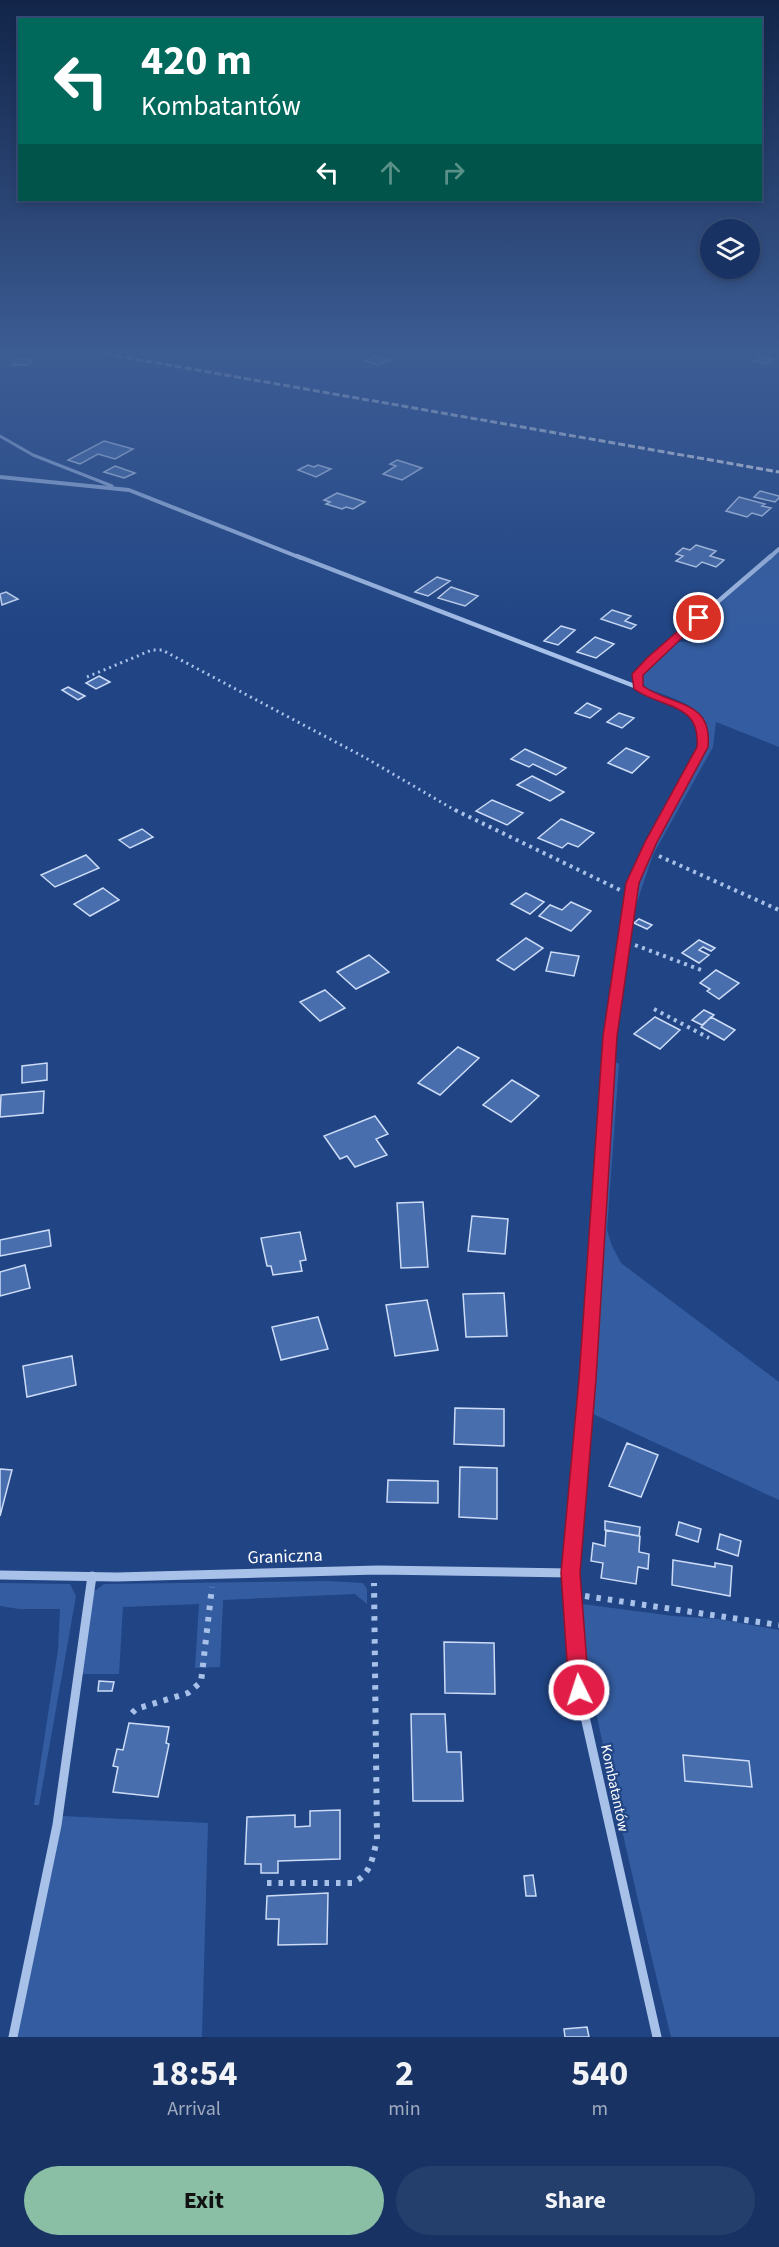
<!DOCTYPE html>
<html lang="en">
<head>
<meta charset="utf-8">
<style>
	body { margin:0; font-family:"Source Sans 3",sans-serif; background:#253f6c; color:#f1f3f6; height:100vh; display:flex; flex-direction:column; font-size:22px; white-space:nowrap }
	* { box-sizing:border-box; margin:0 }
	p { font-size:20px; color:#9faabe }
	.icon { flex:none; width:33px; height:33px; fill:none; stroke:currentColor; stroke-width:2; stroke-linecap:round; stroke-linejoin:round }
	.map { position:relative; height:2037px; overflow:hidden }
	.sheet { display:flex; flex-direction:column; background:#183363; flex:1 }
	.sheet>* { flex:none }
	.banner { position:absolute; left:18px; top:18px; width:744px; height:183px; border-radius:0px; box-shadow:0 3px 9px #0003,0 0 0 2px #364e78; background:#00695c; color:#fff; overflow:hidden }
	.controls { position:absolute; left:700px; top:219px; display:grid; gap:12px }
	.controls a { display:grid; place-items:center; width:60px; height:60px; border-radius:50%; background:#183363; box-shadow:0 3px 9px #0003,0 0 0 2px #364e78; font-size:30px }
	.pin { position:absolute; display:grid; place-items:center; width:51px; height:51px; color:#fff; margin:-26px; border:3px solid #fff; border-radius:50%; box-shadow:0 2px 6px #0007 }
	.me { position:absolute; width:66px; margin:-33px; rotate:356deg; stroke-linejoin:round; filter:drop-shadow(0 0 4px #0008) }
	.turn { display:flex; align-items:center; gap:21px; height:126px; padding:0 24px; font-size:27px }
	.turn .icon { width:78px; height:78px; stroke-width:2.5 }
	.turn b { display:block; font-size:42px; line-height:51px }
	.lanes { display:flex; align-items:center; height:57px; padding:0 24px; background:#0003; justify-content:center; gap:30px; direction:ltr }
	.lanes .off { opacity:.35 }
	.eta { display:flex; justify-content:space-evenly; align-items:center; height:102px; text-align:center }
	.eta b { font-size:36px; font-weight:700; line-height:42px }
	.button { display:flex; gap:12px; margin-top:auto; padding:12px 24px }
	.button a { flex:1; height:69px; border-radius:36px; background:#8abfa5; color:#111; font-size:24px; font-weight:700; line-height:69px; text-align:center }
	.button a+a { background:#253f6c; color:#f1f3f6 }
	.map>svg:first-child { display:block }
	.green { fill:#345da1 }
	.building { fill:#496ead; stroke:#ccdcf7; stroke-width:1.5 }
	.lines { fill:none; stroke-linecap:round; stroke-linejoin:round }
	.path-far2 { stroke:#a8c1e9; stroke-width:3; stroke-dasharray:2 4; stroke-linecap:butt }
	.path-far1 { stroke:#a8c1e9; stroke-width:4; stroke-dasharray:3 4.5; stroke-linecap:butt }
	.path { stroke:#a8c1e9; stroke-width:6; stroke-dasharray:4.5 7; stroke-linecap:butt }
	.service { stroke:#a8c1e9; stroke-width:3 }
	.minor-far4 { stroke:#a8c1e9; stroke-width:4 }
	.minor-far3 { stroke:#a8c1e9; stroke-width:4.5 }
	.minor-far2 { stroke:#a8c1e9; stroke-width:6 }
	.minor-far1 { stroke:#a8c1e9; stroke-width:8 }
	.minor { stroke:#a8c1e9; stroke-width:9 }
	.rail { stroke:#fff; stroke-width:3; stroke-dasharray:7 3; stroke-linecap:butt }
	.route { fill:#e11d48; stroke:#92132f; stroke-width:1.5 }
	.labels { text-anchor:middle; stroke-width:4.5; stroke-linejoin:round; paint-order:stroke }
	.street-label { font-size:15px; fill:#fff; stroke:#204484 }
	.near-street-label { font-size:18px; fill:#fff; stroke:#204484 }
</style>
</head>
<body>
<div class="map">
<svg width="779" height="2037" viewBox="0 0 779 2037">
	<rect width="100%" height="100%" fill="#204484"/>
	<path class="green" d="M779,552V747L716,722L713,747L653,855L636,905L634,904C638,888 643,871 649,856C661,828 720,742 702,717C689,700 663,696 645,687L641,678C646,666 665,648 677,643C681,641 686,642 691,643L702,634L694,631L692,628Z
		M614,1061L619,1064L607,1230L612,1246L621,1263L779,1382V1500L591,1413L600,1234Z
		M327,1581L363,1583L367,1589V1604L355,1594L223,1600L220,1667L195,1668L199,1604L123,1607L119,1674H81L92,1593L104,1584Z
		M0,1583L70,1584L76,1596L39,1805H34L58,1650L60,1609H19L0,1606Z
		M582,1604L673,1616L718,1619L779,1630V2037H671C650,1951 629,1865 611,1779C598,1721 583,1664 582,1604Z
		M62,1816L208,1823L202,2037H17Z"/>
	<path class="building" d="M377,356L390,360L378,365L365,361Z
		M759,356L773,360L767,364L753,361Z
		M16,359H33L29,365H12Z
		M104,441L133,449L115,459L98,454L80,464L68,460Z
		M397,460L422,468L402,480L383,474L396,466L390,464Z
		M308,465L314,467L318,465L331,469L316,477L298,470Z
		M115,466L135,473L124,478L104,472Z
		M760,491L779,496V498L775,502L754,497Z
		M337,493L365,502L353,509L346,507L342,509L326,504L330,502L324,500Z
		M739,497L765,504L762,506L771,508L762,516L752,513L747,517L726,511Z
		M696,545L716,551L710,556L724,560L716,567L702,562L696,567L676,561L683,556L676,554L683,548L690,550Z
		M437,577L450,581L428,596L415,592Z
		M451,587L478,596L465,606L438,598Z
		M6,592L18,599L2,605L0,594Z
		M612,610L631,616L625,621L636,625L631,629L601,619Z
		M561,626L575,630L558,645L544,641Z
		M595,637L614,644L596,658L577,652Z
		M99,676L110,682L96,689L86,683Z
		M68,687L85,696L78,700L62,690Z
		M587,703L601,709L590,718L575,713Z
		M619,713L634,718L622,728L607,722Z
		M626,748L649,757L632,773L608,763Z
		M525,749L566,768L556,775L533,764L529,767L511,759Z
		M532,776L564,792L550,801L517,785Z
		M492,800L523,813L507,825L476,811Z
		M561,819L594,833L578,847L568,843L562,848L538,838Z
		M142,829L153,837L130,848L119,840Z
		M86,855L99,868L55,887L41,875Z
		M103,888L119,900L90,916L74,904Z
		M526,893L544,902L530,914L511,904Z
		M571,902L591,911L571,931L539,916L550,905L562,910Z
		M639,919L652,925L647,929L634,923Z
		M526,938L543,948L514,970L497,960Z
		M699,940L715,948L711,951L703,947L699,950L709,955L699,963L682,953Z
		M551,952L579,956L574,976L546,971Z
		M369,955L389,972L356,989L337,972Z
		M716,970L739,983L719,999L707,991L710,989L700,983Z
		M325,990L345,1008L320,1021L300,1002Z
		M704,1010L714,1015L702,1025L692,1020Z
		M655,1017L680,1030L660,1049L634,1034Z
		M711,1017L735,1030L724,1040L701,1027Z
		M458,1047L479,1058L440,1095L418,1083Z
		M47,1063V1080L22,1083V1066Z
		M512,1080L539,1096L511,1122L483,1105Z
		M44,1091L43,1113L0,1117L1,1095Z
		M375,1116L388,1134L376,1139L387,1155L355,1167L347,1156L340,1159L324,1136Z
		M423,1202L428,1267L401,1268L397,1203Z
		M472,1216L508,1219L505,1254L468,1251Z
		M49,1230L51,1246L0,1256V1240Z
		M300,1232L306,1260L300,1261L302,1271L273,1275L271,1266H267L261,1238Z
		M25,1265L30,1288L0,1296V1272Z
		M504,1293L507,1336L466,1337L463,1294Z
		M427,1300L438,1350L395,1356L386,1305Z
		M318,1317L328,1349L281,1360L272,1327Z
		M72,1356L76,1385L27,1397L23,1366Z
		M455,1408L504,1409V1446L454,1444Z
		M627,1443L658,1455L641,1497L609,1486Z
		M460,1467L497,1468V1519L459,1517Z
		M0,1469L12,1470L0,1516Z
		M388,1480L438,1481V1503L387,1502Z
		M605,1521L640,1527L639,1536L605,1530Z
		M679,1522L701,1529L698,1542L676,1535Z
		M606,1530L640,1536L639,1552L649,1554L648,1569L638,1567L636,1584L601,1578L603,1563L591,1561L593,1543L605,1546Z
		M720,1534L741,1541L738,1556L717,1549Z
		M673,1560L715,1567V1563L732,1566L730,1596L672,1585Z
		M444,1642L494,1643L495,1694L445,1693Z
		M99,1681L114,1682L112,1691H98Z
		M411,1714H445L447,1752H461L463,1801H413Z
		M129,1723L169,1727L166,1743L169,1744L158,1797L113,1792L118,1767L113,1766L117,1749L123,1750Z
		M683,1755L749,1761L752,1787L685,1781Z
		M340,1810V1859L278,1861V1873H261V1864H245L247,1817L295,1815V1827L310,1826V1811Z
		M533,1875L536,1896H526L524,1876Z
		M328,1893L327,1944L278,1945L279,1919H266L267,1896Z
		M587,2027L589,2037H565L564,2029Z"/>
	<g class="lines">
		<path class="path-far2" d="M87,677L152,650H162L364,757L458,812"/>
		<path class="path-far1" d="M455,810L622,891
			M659,856L779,910
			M635,945L701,970
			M654,1009L709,1038"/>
		<path class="path" d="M585,1596L779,1625
			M132,1713L136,1709L188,1693L201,1682L212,1587
			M267,1883H352C371,1875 372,1859 377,1840L374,1583"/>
		<path class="service" d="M0,436L33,455L112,486"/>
		<path class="minor-far4" d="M0,477L129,490L301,558
			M769,558L779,549"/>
		<path class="minor-far3" d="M297,556L637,687
			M667,812L702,747V732L698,721L691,713L637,687V674L650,660L771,556"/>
		<path class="minor-far2" d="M604,1131L610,1036L633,883L668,810"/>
		<path class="minor-far1" d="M575,1533L588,1379L604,1130"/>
		<path class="minor" d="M575,1532L571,1573L579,1690L657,2037
			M0,1575L117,1577L378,1570L571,1573
			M13,2037L57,1825L92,1576"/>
		<path class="rail" d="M106,354L779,472"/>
	</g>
	<linearGradient id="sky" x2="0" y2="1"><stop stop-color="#122549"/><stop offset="0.55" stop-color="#3c5c94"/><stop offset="1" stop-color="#3c5c94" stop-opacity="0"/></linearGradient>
	<rect width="779" height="640" fill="url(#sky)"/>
	<path class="route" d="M695,616L703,618L643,675V686C672,707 713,699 708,747L657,842L639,883L617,1036L596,1379L580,1573L589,1690L586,1697L579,1700L572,1697L569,1690L561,1573L579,1379L603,1036L626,883L645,842L697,747C701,702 662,709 634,689L632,674L647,658Z"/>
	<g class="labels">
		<g class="street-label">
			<text transform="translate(615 1788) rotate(78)" y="5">Kombatantów</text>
		</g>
		<g class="near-street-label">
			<text transform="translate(285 1556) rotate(-2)" y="6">Graniczna</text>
		</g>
	</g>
</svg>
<div class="controls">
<a><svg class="icon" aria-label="layers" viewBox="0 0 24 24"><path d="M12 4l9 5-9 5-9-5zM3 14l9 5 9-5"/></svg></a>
</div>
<div class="pin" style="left:699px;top:618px;background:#d93025"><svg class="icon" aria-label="arrive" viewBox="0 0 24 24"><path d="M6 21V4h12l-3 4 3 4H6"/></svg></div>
<svg class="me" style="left:579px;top:1690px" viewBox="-20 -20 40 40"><circle r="17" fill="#e11d48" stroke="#fff" stroke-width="3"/><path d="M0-11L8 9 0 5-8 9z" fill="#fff"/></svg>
<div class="banner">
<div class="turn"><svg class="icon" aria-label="left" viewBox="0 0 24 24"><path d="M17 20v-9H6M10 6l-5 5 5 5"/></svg><div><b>420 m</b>Kombatantów</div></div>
<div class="lanes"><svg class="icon" aria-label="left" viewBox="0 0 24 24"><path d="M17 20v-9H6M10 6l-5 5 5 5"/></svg><svg class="icon off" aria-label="ahead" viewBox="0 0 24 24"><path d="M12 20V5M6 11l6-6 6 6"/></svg><svg class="icon off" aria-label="right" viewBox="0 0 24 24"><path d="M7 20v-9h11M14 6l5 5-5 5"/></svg></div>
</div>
</div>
<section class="sheet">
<div class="eta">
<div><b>18:54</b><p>Arrival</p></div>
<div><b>2</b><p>min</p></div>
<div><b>540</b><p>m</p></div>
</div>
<div class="button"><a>Exit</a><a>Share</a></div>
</section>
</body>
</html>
